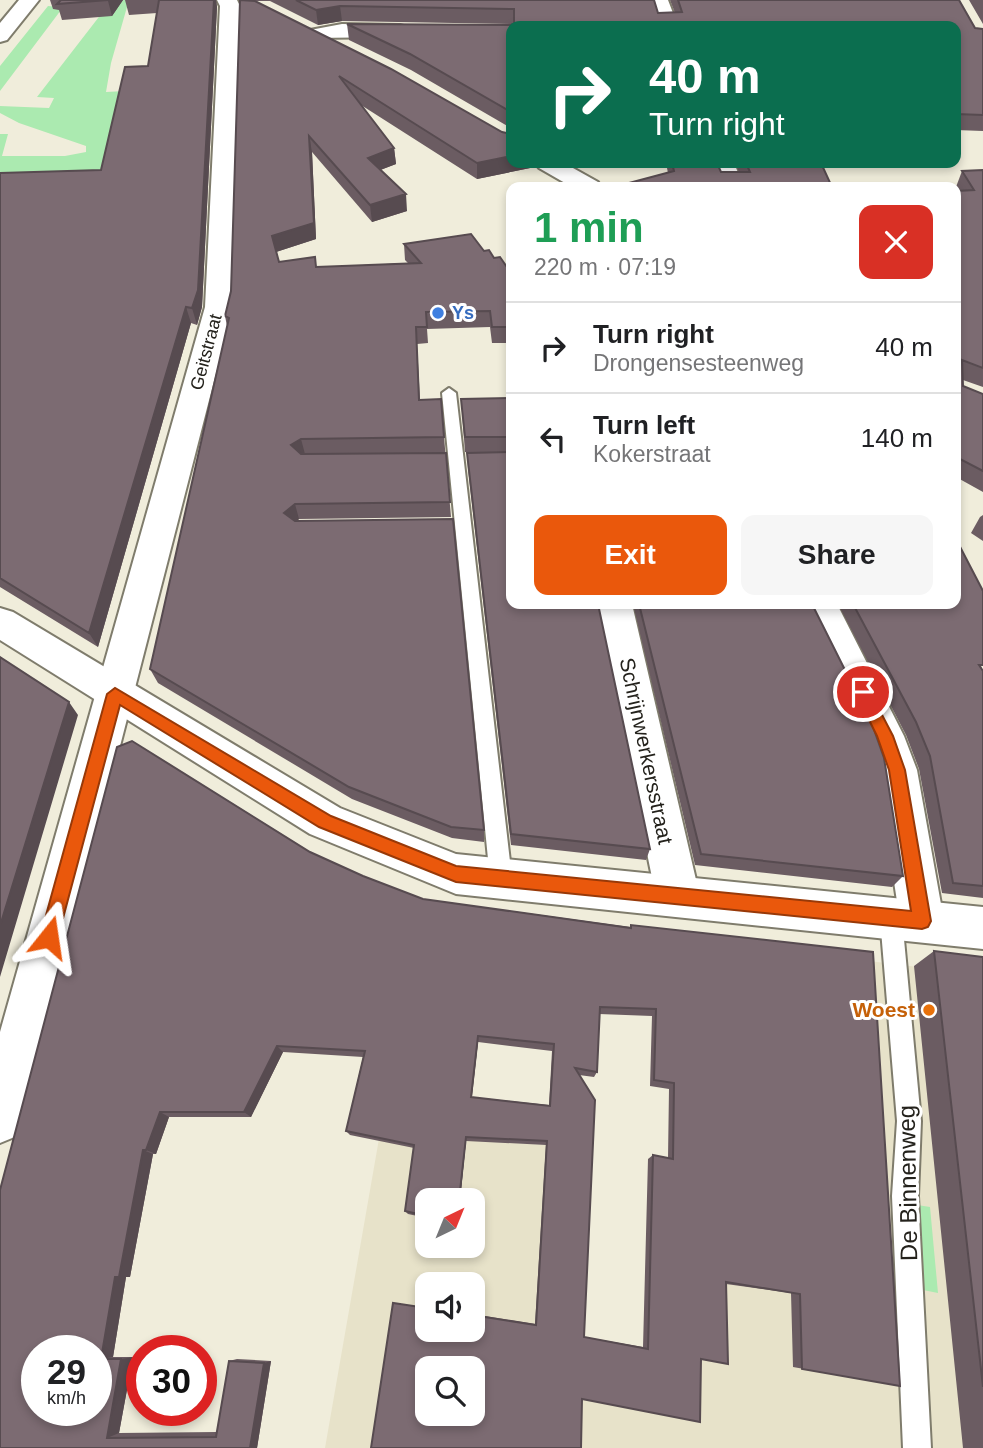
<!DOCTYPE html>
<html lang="en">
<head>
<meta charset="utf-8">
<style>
	body { margin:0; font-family:Arial,sans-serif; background:#f6f6f6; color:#202124; height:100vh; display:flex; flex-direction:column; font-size:26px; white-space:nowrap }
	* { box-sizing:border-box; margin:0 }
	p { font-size:23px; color:#757577 }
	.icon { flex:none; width:38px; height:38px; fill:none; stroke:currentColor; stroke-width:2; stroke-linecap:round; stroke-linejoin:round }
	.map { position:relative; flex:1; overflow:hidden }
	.sheet { position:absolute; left:506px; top:182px; width:455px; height:427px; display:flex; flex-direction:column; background:#fff; border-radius:14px; box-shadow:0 4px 10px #0003 }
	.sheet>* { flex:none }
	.banner { position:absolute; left:506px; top:21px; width:455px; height:147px; border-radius:14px; box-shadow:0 4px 10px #0003; background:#0b6e4f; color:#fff; overflow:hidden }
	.needle { width:46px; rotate:43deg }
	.tools { position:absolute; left:415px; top:1188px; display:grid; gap:14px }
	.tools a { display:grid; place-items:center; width:70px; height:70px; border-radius:14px; background:#fff; box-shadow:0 4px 10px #0003; font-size:35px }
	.speed { position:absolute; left:21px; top:1335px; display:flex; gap:14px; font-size:35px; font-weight:700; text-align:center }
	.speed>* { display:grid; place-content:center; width:91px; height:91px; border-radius:50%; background:#fff; box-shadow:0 4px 10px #0003; line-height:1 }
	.speed small { font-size:18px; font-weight:400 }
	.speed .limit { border:10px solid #d22; background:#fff; color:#111 }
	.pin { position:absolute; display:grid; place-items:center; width:60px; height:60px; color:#fff; margin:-30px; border:4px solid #fff; border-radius:50%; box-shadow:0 2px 7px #0007 }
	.me { position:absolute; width:77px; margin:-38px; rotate:15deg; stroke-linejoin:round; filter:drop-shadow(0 0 5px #0008) }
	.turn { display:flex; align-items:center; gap:24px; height:147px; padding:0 28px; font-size:32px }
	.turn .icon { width:91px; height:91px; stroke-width:2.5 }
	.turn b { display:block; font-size:49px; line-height:60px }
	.round { display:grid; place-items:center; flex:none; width:74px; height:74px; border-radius:14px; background:#f6f6f6 }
	.summary { display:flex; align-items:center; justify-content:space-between; height:119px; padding:0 28px }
	h1 { font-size:42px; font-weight:700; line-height:52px; color:#1e9e55 }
	.button { display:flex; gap:14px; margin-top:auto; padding:14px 28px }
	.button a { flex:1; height:80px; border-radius:14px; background:#ea580c; color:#fff; font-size:28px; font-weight:700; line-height:80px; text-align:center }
	.button a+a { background:#f6f6f6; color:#202124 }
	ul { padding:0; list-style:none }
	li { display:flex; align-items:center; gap:21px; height:91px; padding:0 28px; border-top:2px solid #e0e0e0 }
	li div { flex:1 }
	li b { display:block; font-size:26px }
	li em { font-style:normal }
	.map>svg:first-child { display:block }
	.built { fill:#e7e2c9; fill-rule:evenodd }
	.green { fill:#abeab0 }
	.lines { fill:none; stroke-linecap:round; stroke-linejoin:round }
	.lane-casing { stroke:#7f7c6c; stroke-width:4 }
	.street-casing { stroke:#7f7c6c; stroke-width:4 }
	.secondary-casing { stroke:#7f7c6c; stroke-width:4 }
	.lane { fill:#fff; fill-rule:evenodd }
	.street { fill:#fff; fill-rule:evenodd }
	.secondary { fill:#fff; fill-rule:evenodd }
	.wall { fill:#6b5c62; fill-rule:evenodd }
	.shaded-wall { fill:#574b50 }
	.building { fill:#7c6b72; stroke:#574b50; stroke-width:2; fill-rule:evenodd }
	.route { fill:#ea580c; stroke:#983908; stroke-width:2 }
	.shop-dot { fill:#3f7fe0; stroke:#fff; stroke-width:2.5 }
	.food-dot { fill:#e8710a; stroke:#fff; stroke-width:2.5 }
	.labels { text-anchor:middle; stroke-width:6; stroke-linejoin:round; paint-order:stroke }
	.far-shop-label { font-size:18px; font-weight:bold; fill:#366cbe; stroke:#fff; text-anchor:start }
	.far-street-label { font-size:18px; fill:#24221c; stroke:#fff }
	.street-label { font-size:21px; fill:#24221c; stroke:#fff }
	.food-label { font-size:21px; font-weight:bold; fill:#c56008; stroke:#fff; text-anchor:end }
	.near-street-label { font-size:24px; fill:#24221c; stroke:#fff }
</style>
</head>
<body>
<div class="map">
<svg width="983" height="1448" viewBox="0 0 983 1448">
	<rect width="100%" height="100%" fill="#f0eddb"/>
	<path class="built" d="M869,961L983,975V1448H325L380,1133L413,1098L427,1218V1246H472V1200H460L467,1140L546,1145L582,1336L694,1357V1119ZM427,1284H472V1330H427ZM427,1368H472V1414H427Z"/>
	<path class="green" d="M112,0H129L111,63L106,92L125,91L106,186L0,189V134H8L2,156H65L86,152V146L19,123L0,113V106L49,108L54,98L37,97Z
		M48,6L59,7L61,10L0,91V66Z
		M911,1204L930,1207L938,1293L918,1289Z"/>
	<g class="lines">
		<defs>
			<path id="lane" d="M449,388L456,393L512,879L509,886L501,889L493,886L490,879L442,393Z
				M891,908L899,911L902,918L921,1121L918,1196L931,1448H903L892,1196L897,1121L880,918L883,911Z"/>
			<path id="street" d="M19,0H39L7,40L0,42V23Z
				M217,0H237L240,6L233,307L24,1119L17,1136L0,1143V1032L205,307L220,6Z
				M648,0H668L678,26H658Z
				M342,24L400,25L407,27L410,31L407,35L400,37L310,38L307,34L310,30Z
				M535,163H564L598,182L601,187H572L539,168Z
				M710,163H734L744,187H720Z
				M596,604H632L700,897L693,911L678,917L663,911L656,897Z
				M801,604H837L904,736L917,770L944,921L937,936L922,942L907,936L900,921L877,770L866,736Z"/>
			<path id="secondary" d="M0,608L13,612L340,808L456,854L983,907V949L456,894L310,834L0,640Z"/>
		</defs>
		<use href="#lane" class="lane-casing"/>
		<use href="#street" class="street-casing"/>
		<use href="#secondary" class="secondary-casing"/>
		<use href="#lane" class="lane"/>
		<use href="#street" class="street"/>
		<use href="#secondary" class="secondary"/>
	</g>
	<path class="wall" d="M50,0H123L112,16L62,20L59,10L53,9Z
		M125,0H216L217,7L202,307L197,325L191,323L98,647L0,587V173L101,170L148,66L157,13L129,15Z
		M232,0H654L658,13H675L670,0H959L975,28L983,29V131L956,130V26H511V128L411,70L349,40L347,24L511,25L512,24L342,21L318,25L270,1H246L511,163H535V167L477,179L361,105L394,148L396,164L380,170L407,211L372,222L312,152L316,239L276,252L279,262L317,267L408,263L405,260L404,244L484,251L511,273V343H492L490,327L427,329L428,343L417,344L420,400L444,437L451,517L299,519L297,521L484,830V842L452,838L352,799L158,683L150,669L227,326L225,316L231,291L240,0Z
		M969,0H983V24Z
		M666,163H717L721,172H739L735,163H821L832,187L668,173Z
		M983,170V387L963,380V386L983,394V492L956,477V191L958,190L956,187L962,171Z
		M511,398V604L650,849L646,860L511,845L468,469L467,453L488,452H465L461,399Z
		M983,515V541L971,533L980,517Z
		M633,604H812L903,876L892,887L695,865Z
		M838,604H956L983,671V898L942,893L919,769L906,735Z
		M132,741L310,852L363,876L423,899L630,927L631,925L873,952L900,1386L793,1367L791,1293L726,1284L728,1364L701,1359L700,1422L582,1399L581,1448H371L393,1303L427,1308V1330H472V1314L535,1324L546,1145L466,1141L460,1200H427V1218L408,1214L405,1211L414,1148L350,1135L346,1131L363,1057L283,1052L251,1117H169L156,1154H153L130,1277H126L113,1357H133L119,1433L217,1432L229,1361L237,1359L271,1361L257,1448H0V1190L117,747ZM599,1014L652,1016L650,1086L669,1089L668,1158L653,1155L648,1159L643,1347L584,1337L595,1100L579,1075L594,1077L597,1072ZM478,1042L552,1051L549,1105L472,1097ZM37,1351H96V1410H37ZM427,1368H472V1414H427Z
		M934,951L983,957V1448H963L914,966Z"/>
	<path class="shaded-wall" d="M108,0H123L112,16L108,1Z
		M214,0H216L217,7L202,307L197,325L192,308Z
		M340,6L342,21L318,25L316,10Z
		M309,136L312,152L316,239L276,252L272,236Z
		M394,148L396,164L370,174L368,158Z
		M511,156V163H535V167L477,179V163Z
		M406,194L407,211L372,222L370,205Z
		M186,307L191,323L98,647L89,633Z
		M301,439L305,454L295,461L291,445Z
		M295,504L299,519L288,528L284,513Z
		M69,702L78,715L0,977V926Z
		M478,1036V1042L471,1102V1097Z
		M277,1046L283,1052L251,1117L244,1112Z
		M160,1112L169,1117L156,1154L146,1150Z
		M466,1137V1141L460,1200H459Z
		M143,1150L153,1154L130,1277H119Z
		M115,1277H126L113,1357L101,1359Z
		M133,1357L119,1433L107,1438L121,1359Z
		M271,1361L257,1448H250L264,1363Z"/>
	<path class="building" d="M61,0H108L57,4Z
		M159,0H214L198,290L192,308L186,307L89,633L0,578V173L101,170L125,67L148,66Z
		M240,0L255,1L391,69L502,132L511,134V156L477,163L339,76L394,148L368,158L406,194L370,205L309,136L314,223L272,236L279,262L315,257L316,267L421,263L404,244L471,234L484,251L489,250L494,258L500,257L511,273V327H492L490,311L426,312L427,327H416L419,400L441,399L444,437L301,439L291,445L301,454L446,453L450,502L295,504L284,513L295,521L453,519L484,830L451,827L349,787L150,669L229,318L225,316L231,291Z
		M296,0H654L658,13L682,12L678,0H959L975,28L983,29V115L956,114V26H511V112L410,54L347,24L511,25L514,23V9L340,6L316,10Z
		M672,163H717L721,172H750L746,163H821L832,187H614L674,171Z
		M983,170V368L962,360L963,386L983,394V471L956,457V191L974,190L962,171Z
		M511,398V437H465L461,399Z
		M511,452V604H598L650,849L511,834L467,453Z
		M956,539L983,591V665H979L983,671V886L953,883L930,756L916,722L853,604H956Z
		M639,604H812L872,724L884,758L903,876L701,854Z
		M0,657L69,702L0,926Z
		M132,741L310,852L363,876L423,899L631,928V925L873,952L900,1386L802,1369L800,1294L726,1282L728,1364L701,1359L700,1422L582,1399L581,1448H371L393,1303L427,1308V1330H472V1315L536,1325L547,1141L466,1137L459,1200H427V1216L405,1211L414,1145L346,1131L365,1051L277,1046L244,1112H160L146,1150H143L119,1277H115L101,1359H121L107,1438L216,1437L229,1361L264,1363L250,1448H0V1190L117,747ZM600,1007L656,1009L654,1080L674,1083L673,1159L653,1155L648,1349L584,1337L595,1100L575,1068L597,1072ZM478,1036L554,1044L550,1106L471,1097ZM37,1351H96V1410H37ZM427,1368H472V1414H427Z
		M934,951L983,957V1387Z"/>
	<path class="route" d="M863,686L868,688L893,736L905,770L931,921L928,927L922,929L456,882L319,827L120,705L58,937L56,943L49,946L43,943L40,937L107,694L115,688L331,816L456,866L911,911L889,770L877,736L855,692Z"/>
	<circle class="shop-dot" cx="438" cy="313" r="7"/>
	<circle class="food-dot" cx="929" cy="1010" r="7"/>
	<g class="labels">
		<g class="far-shop-label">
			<text x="452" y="319">Ys</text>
		</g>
		<g class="far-street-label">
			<text transform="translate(206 352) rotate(-75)" y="6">Geitstraat</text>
		</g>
		<g class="street-label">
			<text transform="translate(646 751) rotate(78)" y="7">Schrijnwerkersstraat</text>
		</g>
		<g class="food-label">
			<text x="915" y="1017">Woest</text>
		</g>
		<g class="near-street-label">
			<text transform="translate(908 1183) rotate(-91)" y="8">De Binnenweg</text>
		</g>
	</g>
</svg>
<div class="tools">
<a><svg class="needle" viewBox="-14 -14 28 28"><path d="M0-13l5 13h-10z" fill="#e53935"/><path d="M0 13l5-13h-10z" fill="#757577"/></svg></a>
<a><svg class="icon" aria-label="sound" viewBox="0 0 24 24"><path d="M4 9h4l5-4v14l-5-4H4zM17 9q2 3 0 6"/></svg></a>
<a><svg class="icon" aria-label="search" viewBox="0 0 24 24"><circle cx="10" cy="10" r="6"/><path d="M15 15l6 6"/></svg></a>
</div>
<div class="speed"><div>29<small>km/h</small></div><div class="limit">30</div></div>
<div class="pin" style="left:863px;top:692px;background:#d93025"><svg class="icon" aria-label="arrive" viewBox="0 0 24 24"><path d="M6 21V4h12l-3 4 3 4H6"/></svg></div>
<svg class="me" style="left:49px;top:937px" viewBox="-20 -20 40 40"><path d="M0-17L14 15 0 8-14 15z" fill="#ea580c" stroke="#fff" stroke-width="4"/></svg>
<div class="banner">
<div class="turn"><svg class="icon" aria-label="right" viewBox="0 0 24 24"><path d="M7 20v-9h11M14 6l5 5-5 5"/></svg><div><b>40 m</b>Turn right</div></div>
</div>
<section class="sheet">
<div class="summary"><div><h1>1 min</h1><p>220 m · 07:19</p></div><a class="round" style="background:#d93025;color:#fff"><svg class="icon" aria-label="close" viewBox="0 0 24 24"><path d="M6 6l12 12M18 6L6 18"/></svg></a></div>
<ul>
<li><svg class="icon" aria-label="right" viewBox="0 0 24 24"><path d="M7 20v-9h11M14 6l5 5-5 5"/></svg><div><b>Turn right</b><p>Drongensesteenweg</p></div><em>40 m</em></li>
<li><svg class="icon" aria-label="left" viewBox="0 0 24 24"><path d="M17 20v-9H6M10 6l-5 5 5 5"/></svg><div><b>Turn left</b><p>Kokerstraat</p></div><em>140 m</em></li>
</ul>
<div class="button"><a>Exit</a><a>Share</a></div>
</section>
</div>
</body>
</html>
